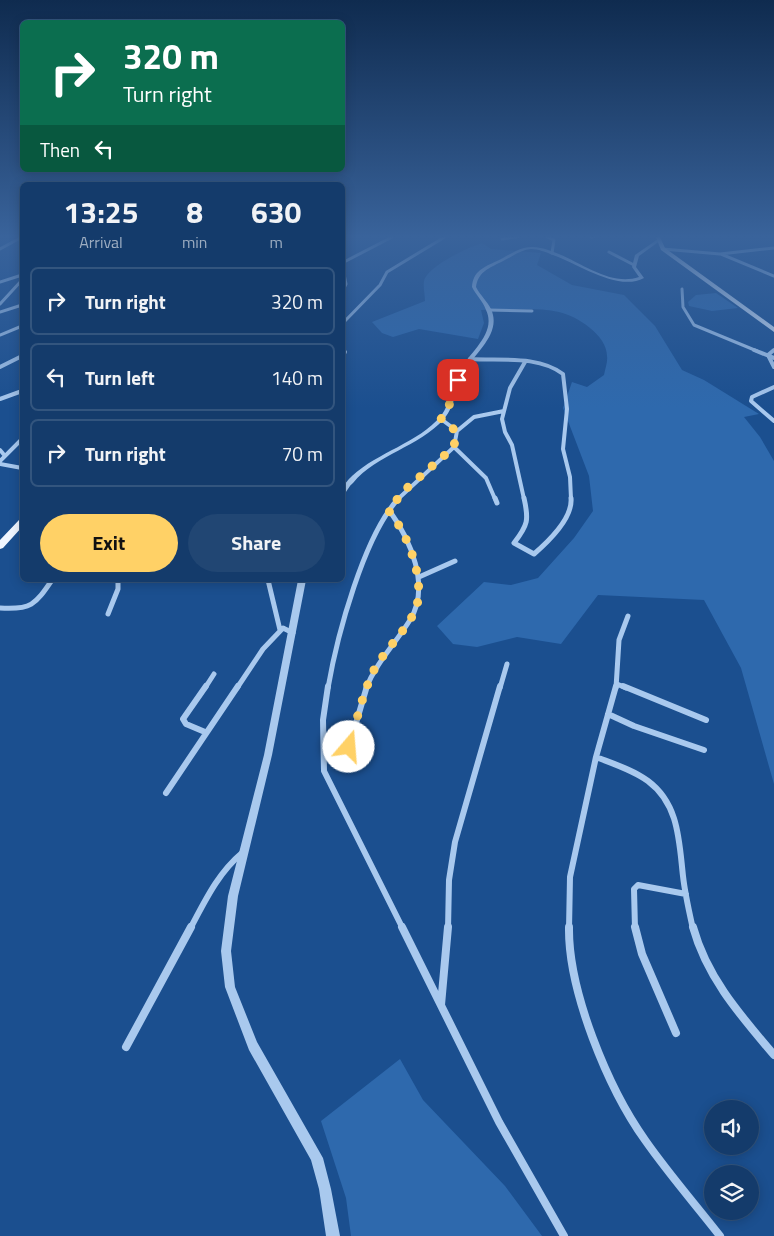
<!DOCTYPE html>
<html lang="en">
<head>
<meta charset="utf-8">
<style>
	body { margin:0; font-family:"Titillium Web",sans-serif; background:#214673; color:#f1f3f6; height:100vh; display:flex; flex-direction:column; font-size:19px; white-space:nowrap }
	* { box-sizing:border-box; margin:0 }
	p { font-size:16px; color:#9dadc1 }
	.icon { flex:none; width:28px; height:28px; fill:none; stroke:currentColor; stroke-width:2; stroke-linecap:round; stroke-linejoin:round }
	.map { position:relative; flex:1; overflow:hidden }
	.drawer { position:absolute; left:20px; top:182px; width:325px; height:400px; display:flex; flex-direction:column; background:#143b6b; border-radius:8px; box-shadow:0 2px 12px #0003,0 0 0 1px #33557e }
	.drawer>* { flex:none }
	.banner { position:absolute; left:20px; top:20px; width:325px; height:152px; border-radius:8px; box-shadow:0 2px 12px #0003,0 0 0 1px #33557e; background:#0b6e4f; color:#fff; overflow:hidden }
	.controls { position:absolute; left:704px; top:1100px; display:grid; gap:10px }
	.controls a { display:grid; place-items:center; width:55px; height:55px; border-radius:50%; background:#143b6b; box-shadow:0 2px 12px #0003,0 0 0 1px #33557e; font-size:25px }
	.pin { position:absolute; display:grid; place-items:center; width:42px; height:42px; color:#fff; margin:-21px; border-radius:10px; box-shadow:0 2px 8px #0006 }
	.me { position:absolute; width:55px; margin:-28px; rotate:18deg; stroke-linejoin:round; filter:drop-shadow(0 0 4px #0008) }
	.turn { display:flex; align-items:center; gap:18px; height:105px; padding:0 20px; font-size:22px }
	.turn .icon { width:65px; height:65px; stroke-width:2.5 }
	.turn b { display:block; font-size:35px; line-height:42px }
	.then { display:flex; align-items:center; height:48px; padding:0 20px; background:#0003; gap:10px; font-size:19px }
	.eta { display:flex; justify-content:space-evenly; align-items:center; height:85px; text-align:center }
	.eta b { font-size:30px; font-weight:700; line-height:35px }
	.cta { display:flex; gap:10px; margin-top:auto; padding:10px 20px }
	.cta a { flex:1; height:58px; border-radius:30px; background:#ffd166; color:#111; font-size:20px; font-weight:700; line-height:58px; text-align:center }
	.cta a+a { background:#214673; color:#f1f3f6 }
	ul { padding:0; list-style:none }
	li { display:flex; align-items:center; gap:15px; height:68px; margin:0 10px 8px; padding:0 10px; border:2px solid #33557e; border-radius:8px }
	li div { flex:1 }
	li b { display:block; font-size:19px }
	li em { font-style:normal }
	.map>svg:first-child { display:block }
	.green { fill:#2e69ad }
	.lines { fill:none; stroke-linecap:round; stroke-linejoin:round }
	.minor-far4 { stroke:#a9c9ee; stroke-width:3 }
	.minor-far3 { stroke:#a9c9ee; stroke-width:4 }
	.minor-far2 { stroke:#a9c9ee; stroke-width:5 }
	.minor-far1 { stroke:#a9c9ee; stroke-width:6 }
	.minor { stroke:#a9c9ee; stroke-width:8 }
	.tertiary { fill:#a9c9ee; fill-rule:evenodd }
	.secondary { fill:#d6e6fa; fill-rule:evenodd }
	.primary { fill:#f0f6ff; fill-rule:evenodd }
	.route { stroke:#ffd166; stroke-width:9; stroke-dasharray:0 16.2 }
</style>
</head>
<body>
<div class="map">
<svg width="774" height="1236" viewBox="0 0 774 1236">
	<rect width="100%" height="100%" fill="#1b4f8f"/>
	<path class="green" d="M482,243L491,249L541,253L537,265L572,285L624,295L655,326L682,370L704,380L759,414L744,417L760,437L774,461V784L741,668L704,600L598,595L561,644L517,637L477,647L453,644L437,626L484,582L511,585L538,578L574,538L593,511L589,476L563,408L572,382L587,387L604,375C605,369 608,362 607,356C607,335 577,316 559,312C536,307 505,310 481,310L484,323L478,339L419,329L393,337L382,333L372,322L425,301C425,295 423,287 424,281C428,266 467,248 482,243Z
		M716,293L738,308L712,311L689,306L688,302L696,295Z
		M400,1059L423,1100L505,1186L542,1236H351L346,1198L321,1121Z"/>
	<g class="lines">
		<path class="minor-far4" d="M543,235L554,240L552,253
			M587,235L592,237L600,235
			M502,239L528,235
			M0,249L22,237
			M663,249L720,254L774,248
			M609,252L634,265
			M721,254L774,276
			M342,263L396,235
			M342,264L346,284L342,292
			M0,282L22,275
			M682,289L683,307L694,325L757,351
			M0,304L22,280
			M489,310L532,311
			M0,312L22,305
			M342,324L380,285L387,272L448,235
			M0,335L22,326
			M342,350L344,351"/>
		<path class="minor-far3" d="M342,350L345,352L342,357
			M754,350L774,358
			M774,350L768,355L774,367
			M470,359C500,361 538,355 563,374L567,409L563,449L570,477L571,499
			M0,367L22,356
			M774,387L752,397L751,401L774,421
			M0,399L22,391
			M457,431L474,417L504,411
			M454,447L486,478L495,499
			M0,450L5,456
			M0,461L22,439
			M0,464L22,468
			M398,499L454,447L457,431L441,419
			M524,499L512,445L505,432L502,419L510,388L525,362"/>
		<path class="minor-far2" d="M495,498L497,503
			M524,498C529,520 528,525 514,543L534,554C549,541 573,518 571,498
			M419,577L455,561
			M268,580L280,630
			M0,608C31,610 35,605 52,580
			M108,614L118,589V580
			M617,684L626,688
			M205,688L214,674
			M237,688L263,649L283,628L293,633
			M328,688C337,636 364,535 399,498
			M366,688C377,662 395,644 410,620C431,586 410,539 389,510
			M500,688L507,664
			M616,688L619,640L628,616"/>
		<path class="minor-far1" d="M328,686L323,720L324,771L403,929
			M623,686L706,720
			M608,714L634,726L704,750
			M205,732L186,724L183,719L206,686
			M349,747L367,686
			M596,757C614,764 633,770 648,781C679,804 679,841 683,876C685,894 689,911 693,929
			M166,793L238,686
			M190,929C205,901 218,873 242,853
			M448,929L449,880L455,842L500,686
			M569,929L570,877L596,757L616,686
			M635,929L634,889L638,885L686,894"/>
		<path class="minor" d="M402,927L499,1122L564,1236
			M569,927C568,991 608,1088 645,1140C668,1173 695,1204 720,1236
			M635,927L642,954L676,1033
			M693,927C707,978 741,1016 774,1055
			M441,1005L448,927
			M126,1047L191,927"/>
		<path class="tertiary" d="M658,239L661,240L639,256L636,267L644,278C618,292 579,264 553,255C546,252 538,249 531,249C519,250 509,259 499,263C487,269 478,273 476,287C480,295 487,301 491,309C502,333 476,352 465,370C456,385 456,405 444,419C419,447 377,454 353,483C349,486 347,491 344,495L342,496C342,493 342,491 343,488C344,484 349,479 352,476C378,452 418,443 441,416C451,403 451,384 460,370C470,352 497,333 486,310C483,301 476,295 472,287C473,271 484,267 497,261C508,256 520,246 533,247C568,249 604,289 639,277L632,267L635,255Z
			M298,580H306L272,755L238,896L231,951L235,987L257,1042L323,1158L331,1189L340,1236H326L319,1189L311,1160L249,1050L225,987L221,951L228,896L264,755Z"/>
		<path class="secondary" d="M655,235H659L665,248L774,327V332L661,250Z"/>
		<path class="primary" d="M342,235H349L342,238Z
			M22,519V527L3,548L0,549V540L19,520Z"/>
	</g>
	<linearGradient id="sky" x2="0" y2="1"><stop stop-color="#0f2b4f"/><stop offset="0.58" stop-color="#39639b"/><stop offset="1" stop-color="#39639b" stop-opacity="0"/></linearGradient>
	<rect width="774" height="408" fill="url(#sky)"/>
	<g class="lines">
		<path class="route" d="M349,747C356,723 363,692 374,670C385,650 403,634 414,613C428,585 408,533 388,510L407,488L454,447L456,431L441,419L452,400L458,380"/>
	</g>
</svg>
<div class="controls">
<a><svg class="icon" aria-label="sound" viewBox="0 0 24 24"><path d="M4 9h4l5-4v14l-5-4H4zM17 9q2 3 0 6"/></svg></a>
<a><svg class="icon" aria-label="layers" viewBox="0 0 24 24"><path d="M12 4l9 5-9 5-9-5zM3 14l9 5 9-5"/></svg></a>
</div>
<div class="pin" style="left:458px;top:380px;background:#d93025"><svg class="icon" aria-label="arrive" viewBox="0 0 24 24"><path d="M6 21V4h12l-3 4 3 4H6"/></svg></div>
<svg class="me" style="left:349px;top:747px" viewBox="-20 -20 40 40"><circle r="19" fill="#fff"/><path d="M0-13L10 11 0 6-10 11z" fill="#ffd166"/></svg>
<div class="banner">
<div class="turn"><svg class="icon" aria-label="right" viewBox="0 0 24 24"><path d="M7 20v-9h11M14 6l5 5-5 5"/></svg><div><b>320 m</b>Turn right</div></div>
<div class="then">Then<svg class="icon" aria-label="left" viewBox="0 0 24 24"><path d="M17 20v-9H6M10 6l-5 5 5 5"/></svg></div>
</div>
<section class="drawer">
<div class="eta">
<div><b>13:25</b><p>Arrival</p></div>
<div><b>8</b><p>min</p></div>
<div><b>630</b><p>m</p></div>
</div>
<ul>
<li><svg class="icon" aria-label="right" viewBox="0 0 24 24"><path d="M7 20v-9h11M14 6l5 5-5 5"/></svg><div><b>Turn right</b></div><em>320 m</em></li>
<li><svg class="icon" aria-label="left" viewBox="0 0 24 24"><path d="M17 20v-9H6M10 6l-5 5 5 5"/></svg><div><b>Turn left</b></div><em>140 m</em></li>
<li><svg class="icon" aria-label="right" viewBox="0 0 24 24"><path d="M7 20v-9h11M14 6l5 5-5 5"/></svg><div><b>Turn right</b></div><em>70 m</em></li>
</ul>
<div class="cta"><a>Exit</a><a>Share</a></div>
</section>
</div>
</body>
</html>
